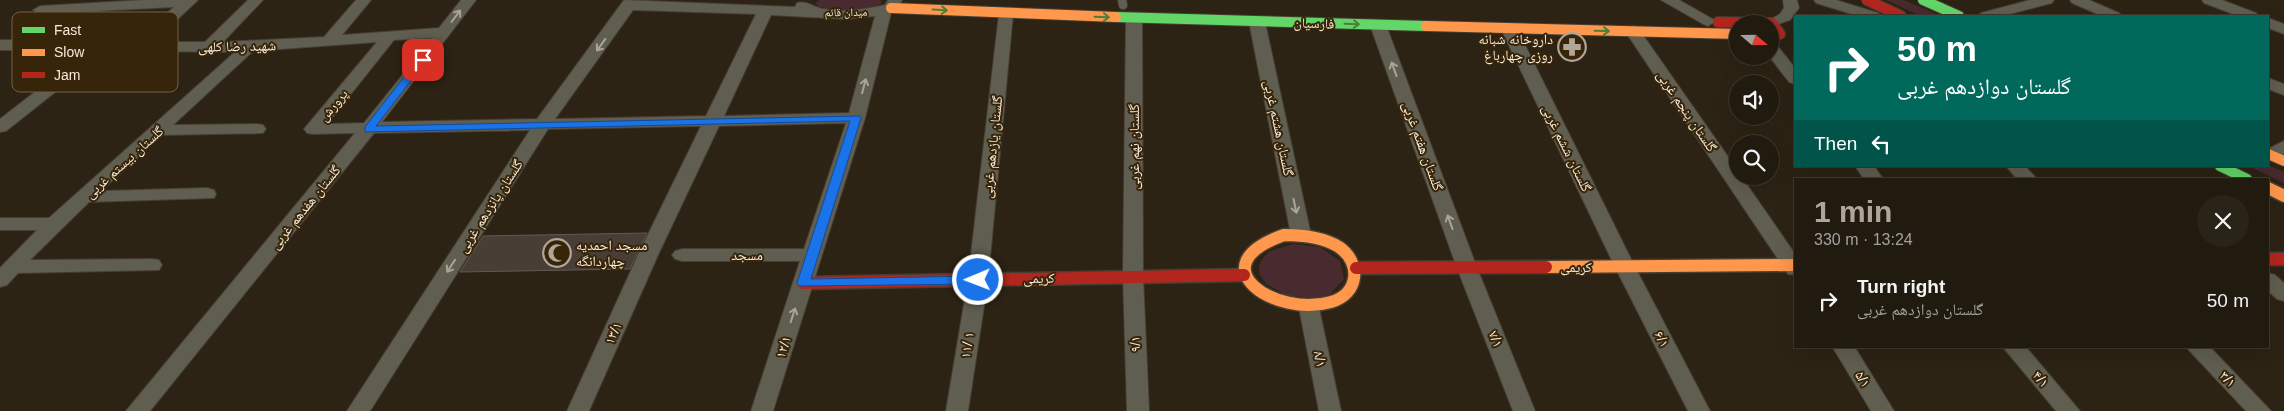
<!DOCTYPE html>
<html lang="en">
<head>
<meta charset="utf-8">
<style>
	body { margin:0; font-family:Arial,"Noto Naskh Arabic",sans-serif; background:#292318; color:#f1f3f6; height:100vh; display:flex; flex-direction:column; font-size:19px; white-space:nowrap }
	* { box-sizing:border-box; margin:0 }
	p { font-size:16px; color:#a2a19e }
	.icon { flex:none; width:28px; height:28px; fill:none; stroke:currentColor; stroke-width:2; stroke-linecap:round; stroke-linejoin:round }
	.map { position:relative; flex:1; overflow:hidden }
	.sheet { position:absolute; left:1794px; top:178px; width:475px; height:170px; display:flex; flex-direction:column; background:#211a0f; border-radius:0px; box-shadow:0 5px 20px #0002,0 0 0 1px #3e382f }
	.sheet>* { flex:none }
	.hud { position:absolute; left:1794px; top:15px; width:475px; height:152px; border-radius:0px; box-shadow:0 5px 20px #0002,0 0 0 1px #3e382f; background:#00695c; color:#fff; overflow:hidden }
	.needle { width:32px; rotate:110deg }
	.buttons { position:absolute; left:1729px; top:15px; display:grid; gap:10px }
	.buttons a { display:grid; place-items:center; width:50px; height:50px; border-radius:50%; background:#211a0f; box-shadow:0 5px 20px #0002,0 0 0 1px #3e382f; font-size:25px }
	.pin { position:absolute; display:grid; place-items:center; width:42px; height:42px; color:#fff; margin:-21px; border-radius:10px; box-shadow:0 2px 8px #0006 }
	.me { position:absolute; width:55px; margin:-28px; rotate:269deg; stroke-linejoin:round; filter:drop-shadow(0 0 4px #0008) }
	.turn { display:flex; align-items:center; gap:18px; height:105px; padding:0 20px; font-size:22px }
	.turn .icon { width:65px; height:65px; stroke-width:2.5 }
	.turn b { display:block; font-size:35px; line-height:42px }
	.then { display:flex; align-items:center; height:48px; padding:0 20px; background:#0003; gap:10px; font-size:19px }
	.round { display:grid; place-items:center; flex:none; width:52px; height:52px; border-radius:26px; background:#292318 }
	.summary { display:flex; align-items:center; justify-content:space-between; height:85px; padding:0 20px }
	h1 { font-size:30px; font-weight:700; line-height:38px; color:#b0a596 }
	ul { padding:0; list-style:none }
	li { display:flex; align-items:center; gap:15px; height:75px; padding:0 20px }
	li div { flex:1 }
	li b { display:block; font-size:19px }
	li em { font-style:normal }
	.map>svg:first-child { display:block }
	.green { fill:#482a2f }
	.building { fill:#483e35; stroke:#655a51 }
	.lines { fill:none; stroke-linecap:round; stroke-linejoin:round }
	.lane-casing { stroke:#473e33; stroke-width:10 }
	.street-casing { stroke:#473e33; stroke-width:2 }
	.fast-casing { stroke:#473e33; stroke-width:12 }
	.slow-far1-casing { stroke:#473e33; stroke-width:12 }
	.slow-casing { stroke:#473e33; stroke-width:15 }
	.jam-far1-casing { stroke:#473e33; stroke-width:12 }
	.jam-casing { stroke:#473e33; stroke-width:15 }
	.lane { stroke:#5f5e50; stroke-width:8 }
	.street { fill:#5f5e50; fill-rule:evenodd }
	.fast { stroke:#63d668; stroke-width:10 }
	.slow-far1 { stroke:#ff974d; stroke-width:10 }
	.slow { stroke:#ff974d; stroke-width:12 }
	.jam-far1 { stroke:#b3261e; stroke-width:10 }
	.jam { stroke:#b3261e; stroke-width:12 }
	.oneway { stroke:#4d7e39 }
	.oneway2 { stroke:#aba496 }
	.route { fill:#1a73e8; stroke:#114b97 }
	.labels { text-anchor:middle; stroke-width:4; stroke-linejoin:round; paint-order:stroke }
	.far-street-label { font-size:11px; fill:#f7ebdc; stroke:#37250a }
	.street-label { font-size:14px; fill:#f7ebdc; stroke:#37250a }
	.poi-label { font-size:14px; fill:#f7ebdc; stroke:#37250a; text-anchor:end }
	.key { fill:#37250a; stroke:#716049; stroke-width:1 }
	.key-label { font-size:14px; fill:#f7ebdc }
</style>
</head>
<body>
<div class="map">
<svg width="2284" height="411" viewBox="0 0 2284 411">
	<rect width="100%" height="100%" fill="#2c2314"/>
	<path class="green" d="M820,0H881L882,3C865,14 838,9 819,7L815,3Z
		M1886,0H1904L1941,16H1921Z
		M2268,165L2284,172V183L2248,166Z
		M1293,244L1320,247L1340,261L1344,279L1330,294L1317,298L1288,296L1266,284L1260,275L1259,266L1263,258L1270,251Z"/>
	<path class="building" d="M647,233L630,269L460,272L483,236Z"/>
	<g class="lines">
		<defs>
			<path id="lane" d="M1122,0L1123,5"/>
			<path id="street" d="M144,0H198L153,42H205L248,0H263L223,42L324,37L356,0H371L342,35L439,28L461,0H476L382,122L537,119L624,0L795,7L797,3C807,0 814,8 824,9C842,12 862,10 880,6L885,5L888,0H902L896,11L891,13L865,118L773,411H751L800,261H682L675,259L672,255L675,251L682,249H804L846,123L719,126L658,255L589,411H567L638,255L701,126L548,129L370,411H347L530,130L374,133L150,411H126L355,133L313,134L307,133L304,129L377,42L253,51L173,125L257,124L263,125L266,129L263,133L162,135L101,191L207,188L214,190L216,194L214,198L89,202L30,260L152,259L159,260L162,265L159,270L18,273L7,285L0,287V268L37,230H0V218H49L235,52L0,50V40L135,41L174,7L40,14L33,10L40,6ZM633,10L756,14L706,116L555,119ZM771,15L845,19L875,16L849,113L724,116ZM432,38L364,123L327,124L394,40Z
				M1661,0H1679L1716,21L1708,26L1703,24Z
				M1783,0H1797L1799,8L1790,20L1770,27V24L1764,23L1780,14L1784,8Z
				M1814,0H1836L1878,13L1881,16H1858L1816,3Z
				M2030,0H2054L2052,3L2002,16H1978L1981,13Z
				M2070,0H2089L2119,13L2122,16H2102L2072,3Z
				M2202,0H2222L2256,13L2259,16H2238L2204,3Z
				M1006,10L1013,14L988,280L968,411H946L968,280L999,14Z
				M1134,13L1142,18L1143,276L1149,411H1127L1123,276L1126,18Z
				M1257,17L1265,22L1311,235L1308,239L1301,241L1294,239L1291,235L1249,22Z
				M2268,18L2284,24V34L2268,28Z
				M1378,20L1386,25L1477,268L1535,411H1513L1457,268L1370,25Z
				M1509,24L1517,29L1635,267L1710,411H1688L1615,267L1501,29Z
				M1633,26L1638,28L1738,171V176H1741L1795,254V275L1788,274L1625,31Z
				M1770,42L1776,44L1795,68V84L1789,82L1769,56Z
				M67,70L75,75L73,78L6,131L0,132V119L61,72Z
				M2268,78L2284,84V95L2268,89Z
				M2284,141V154L2276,159L2268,160V149Z
				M1855,166H1874L1883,179H1864Z
				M2006,166H2025L2037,179H2017Z
				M2268,273L2275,275L2284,283V301L2277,299L2268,291Z
				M1309,301L1316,303L1319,308L1341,411H1319L1299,308L1302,303Z
				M1832,346H1854L1894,411H1871Z
				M2002,346H2025L2080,411H2056Z
				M2185,346H2209L2271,411H2246Z"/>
			<path id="fast" d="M1923,0L1959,16
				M1116,17L1426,26
				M2220,166L2247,179"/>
			<path id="slow-far1" d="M891,8L1116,17
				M1426,26L1738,34
				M2268,154L2284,161"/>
			<path id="slow" d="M2268,188L2284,196
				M1284,235C1303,235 1323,237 1339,247C1362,263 1359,294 1331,302C1276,318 1196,266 1284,235Z
				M1546,267L1795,265"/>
			<path id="jam-far1" d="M1867,0L1901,16
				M1718,22L1772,23L1780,34"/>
			<path id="jam" d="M2268,259H2284
				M1356,268L1546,267
				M803,283L1244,275"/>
		</defs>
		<use href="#lane" class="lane-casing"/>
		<use href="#street" class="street-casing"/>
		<use href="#fast" class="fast-casing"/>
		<use href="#slow-far1" class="slow-far1-casing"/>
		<use href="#slow" class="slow-casing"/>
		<use href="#jam-far1" class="jam-far1-casing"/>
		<use href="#jam" class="jam-casing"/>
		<use href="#lane" class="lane"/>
		<use href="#street" class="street"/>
		<use href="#fast" class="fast"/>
		<use href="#slow-far1" class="slow-far1"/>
		<use href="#slow" class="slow"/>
		<use href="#jam-far1" class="jam-far1"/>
		<use href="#jam" class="jam"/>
	</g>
	<defs><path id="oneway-shaft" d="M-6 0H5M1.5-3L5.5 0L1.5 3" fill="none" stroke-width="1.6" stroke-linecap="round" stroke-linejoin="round" transform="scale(1.25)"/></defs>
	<g class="oneway">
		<use href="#oneway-shaft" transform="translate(940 10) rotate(3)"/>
		<use href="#oneway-shaft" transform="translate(1102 17) rotate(2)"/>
		<use href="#oneway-shaft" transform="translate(1352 24) rotate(2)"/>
		<use href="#oneway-shaft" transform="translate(1602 31) rotate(1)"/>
	</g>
	<g class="oneway2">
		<use href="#oneway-shaft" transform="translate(456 16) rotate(-53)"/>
		<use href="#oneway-shaft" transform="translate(601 45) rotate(126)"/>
		<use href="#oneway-shaft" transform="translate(1394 69) rotate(-110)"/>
		<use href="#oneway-shaft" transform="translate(864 86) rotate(-75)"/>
		<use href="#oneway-shaft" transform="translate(1295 206) rotate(78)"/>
		<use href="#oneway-shaft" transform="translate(1450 222) rotate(-110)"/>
		<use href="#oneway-shaft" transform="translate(451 266) rotate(123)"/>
		<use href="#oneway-shaft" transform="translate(793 315) rotate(-72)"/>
	</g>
	<path class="route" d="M423,57L427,60L376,126L860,116L861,118L811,279L978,276L984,280L978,284L799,286L797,283L850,121L365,132V127L419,58Z"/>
	<defs>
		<symbol id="pharmacy-ring" viewBox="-11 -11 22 22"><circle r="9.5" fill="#37250a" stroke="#b0a596" stroke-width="1.5"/><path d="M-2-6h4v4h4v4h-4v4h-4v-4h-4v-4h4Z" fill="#b0a596"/></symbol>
		<symbol id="mosque-ring" viewBox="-11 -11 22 22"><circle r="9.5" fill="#37250a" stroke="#b0a596" stroke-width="1.5"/><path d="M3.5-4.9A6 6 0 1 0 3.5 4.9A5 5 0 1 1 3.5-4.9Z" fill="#b0a596"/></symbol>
	</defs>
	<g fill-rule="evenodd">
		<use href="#pharmacy-ring" x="1556" y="31" width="32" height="32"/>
		<use href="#mosque-ring" x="541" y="237" width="32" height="32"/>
	</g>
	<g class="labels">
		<g class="far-street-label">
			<text transform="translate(846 12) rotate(-1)" y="4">میدان قائم</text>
		</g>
		<g class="street-label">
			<text transform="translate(1314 23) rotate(2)" y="5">فارسیان</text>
			<text transform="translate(237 46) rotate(-1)" y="5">شهید رضا کلهی</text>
			<text transform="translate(333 105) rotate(-50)" y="5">پرورش</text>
			<text transform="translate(1687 111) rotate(56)" y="5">گلستان پنجم غربی</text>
			<text transform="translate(1279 128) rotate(78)" y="5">گلستان هشتم غربی</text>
			<text transform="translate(1423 146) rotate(70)" y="5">گلستان هفتم غربی</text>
			<text transform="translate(992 147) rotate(-84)" y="5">گلستان یازدهم غربی</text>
			<text transform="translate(1134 147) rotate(-90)" y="5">گلستان نهم غربی</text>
			<text transform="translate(1567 148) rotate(64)" y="5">گلستان ششم غربی</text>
			<text transform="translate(124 162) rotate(-42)" y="5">گلستان بیستم غربی</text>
			<text transform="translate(490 206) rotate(-57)" y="5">گلستان پانزدهم غربی</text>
			<text transform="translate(305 207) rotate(-51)" y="5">گلستان هفدهم غربی</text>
			<text x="747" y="260">مسجد</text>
			<text x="1576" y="272">کریمی</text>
			<text transform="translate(1039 278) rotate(-1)" y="5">کریمی</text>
			<text transform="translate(613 333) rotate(-66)" y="5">۱۳/۱</text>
			<text transform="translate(1496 339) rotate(68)" y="5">۷/۱</text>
			<text transform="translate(1662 339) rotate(63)" y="5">۶/۱</text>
			<text transform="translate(1135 344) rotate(-92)" y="5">۹/۱</text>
			<text transform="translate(967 345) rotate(-81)" y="5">۱۱/ ۱</text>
			<text transform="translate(783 347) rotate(-72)" y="5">۱۲/۱</text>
			<text transform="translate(1320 359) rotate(78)" y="5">۸/۱</text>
			<text transform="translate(1863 379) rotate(58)" y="5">۵/۱</text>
			<text transform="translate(2041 379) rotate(49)" y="5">۴/۱</text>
			<text transform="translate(2228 379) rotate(46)" y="5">۳/۱</text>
		</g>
		<g class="poi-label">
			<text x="1553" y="44">داروخانه شبانه<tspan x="1553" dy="16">روزی چهارباغ</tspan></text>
			<text x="576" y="250" text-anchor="start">مسجد احمدیه<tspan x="576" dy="16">چهاردانگه</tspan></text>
		</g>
	</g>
	<rect x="12" y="12" width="166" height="80" rx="8" class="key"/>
	<rect x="22" y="27" width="23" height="6" fill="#63d668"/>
	<rect x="22" y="49" width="23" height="7" fill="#ff974d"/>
	<rect x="22" y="72" width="23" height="6" fill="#b3261e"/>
	<g class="key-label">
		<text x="54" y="35">Fast</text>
		<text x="54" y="57">Slow</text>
		<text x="54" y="80">Jam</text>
	</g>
</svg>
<div class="buttons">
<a><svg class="needle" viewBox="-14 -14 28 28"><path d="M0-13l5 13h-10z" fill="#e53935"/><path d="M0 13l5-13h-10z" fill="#a2a19e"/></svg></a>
<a><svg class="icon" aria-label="sound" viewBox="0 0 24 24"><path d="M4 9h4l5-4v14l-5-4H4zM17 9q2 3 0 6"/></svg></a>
<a><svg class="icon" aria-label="search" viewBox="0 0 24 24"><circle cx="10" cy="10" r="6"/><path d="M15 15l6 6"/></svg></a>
</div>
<div class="pin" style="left:423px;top:60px;background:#d93025"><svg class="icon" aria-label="arrive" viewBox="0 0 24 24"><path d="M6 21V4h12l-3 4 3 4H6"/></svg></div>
<svg class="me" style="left:978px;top:280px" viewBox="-20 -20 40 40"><circle r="17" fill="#1a73e8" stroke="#fff" stroke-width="3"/><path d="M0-11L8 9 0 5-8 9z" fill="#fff"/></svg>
<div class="hud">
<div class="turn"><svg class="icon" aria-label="right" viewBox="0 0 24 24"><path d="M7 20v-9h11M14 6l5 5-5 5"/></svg><div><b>50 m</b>گلستان دوازدهم غربی</div></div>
<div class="then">Then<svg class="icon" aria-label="left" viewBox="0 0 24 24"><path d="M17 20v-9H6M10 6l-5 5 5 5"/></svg></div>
</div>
<section class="sheet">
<div class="summary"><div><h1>1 min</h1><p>330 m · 13:24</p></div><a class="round"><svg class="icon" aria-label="close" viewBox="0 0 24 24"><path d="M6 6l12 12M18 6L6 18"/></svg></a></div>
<ul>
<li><svg class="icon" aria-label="right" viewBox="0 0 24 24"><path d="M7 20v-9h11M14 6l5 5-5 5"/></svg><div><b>Turn right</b><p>گلستان دوازدهم غربی</p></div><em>50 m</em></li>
</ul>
</section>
</div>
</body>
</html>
